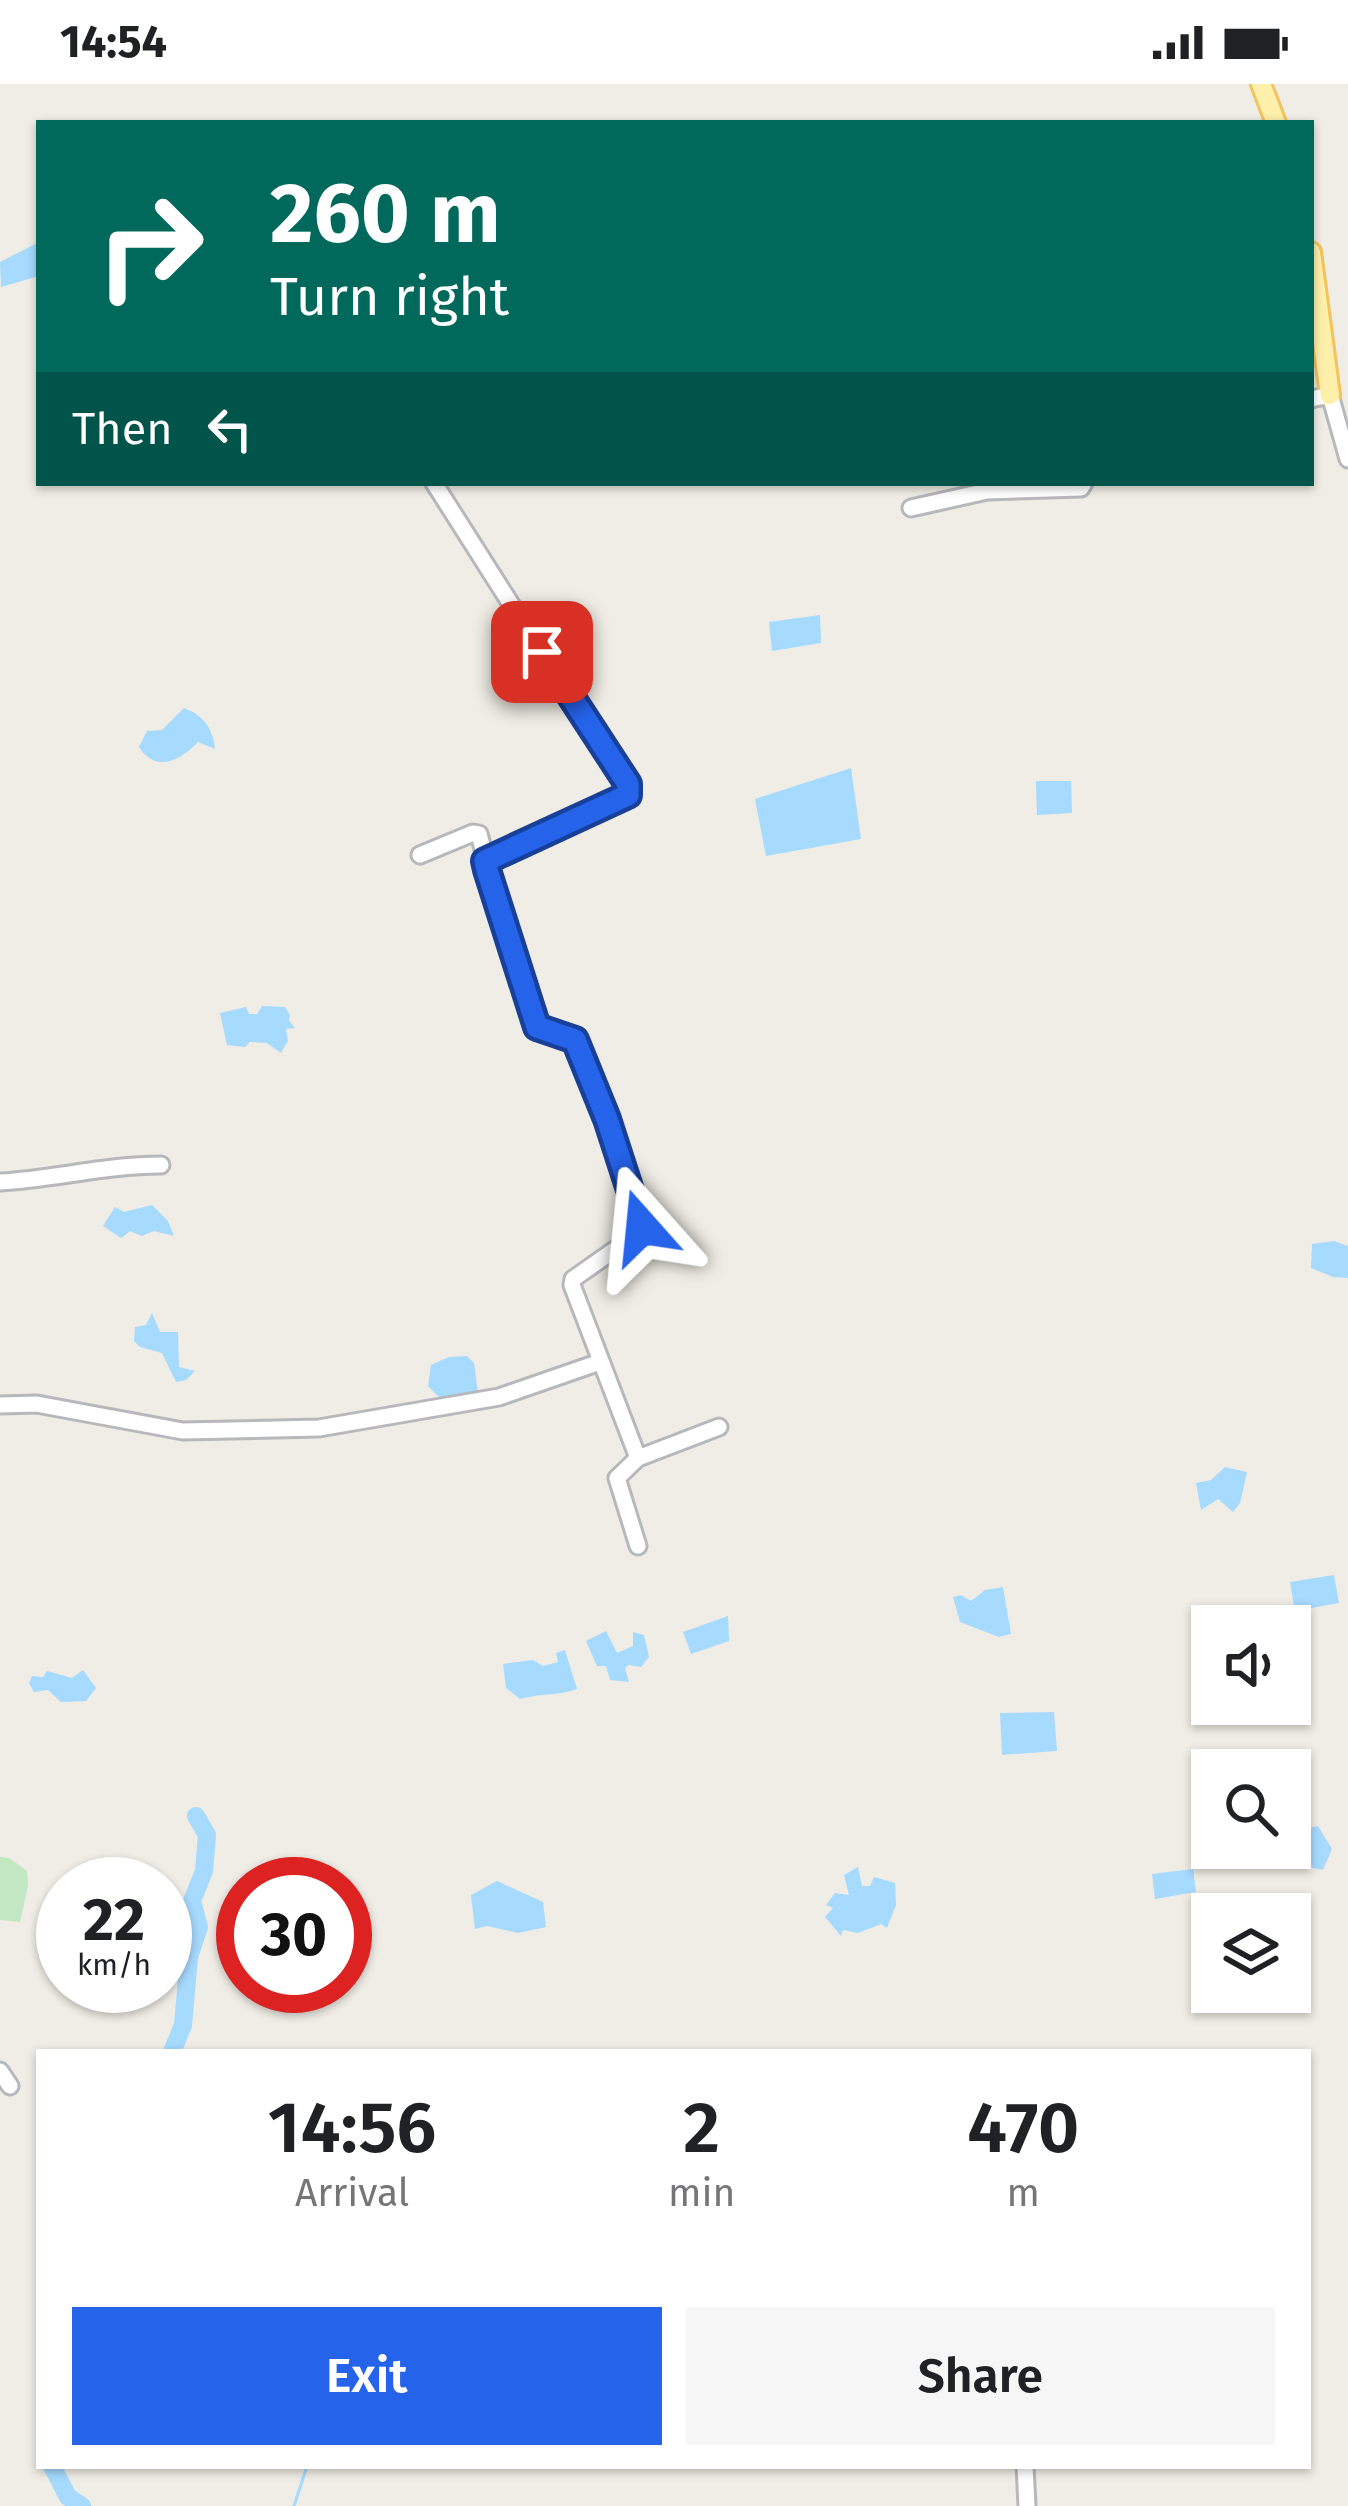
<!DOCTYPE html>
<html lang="en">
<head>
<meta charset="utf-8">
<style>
	body { margin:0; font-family:"Fira Sans",sans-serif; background:#f6f6f6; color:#202124; height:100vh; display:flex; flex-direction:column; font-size:45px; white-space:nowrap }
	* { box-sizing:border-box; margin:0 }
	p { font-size:39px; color:#757577 }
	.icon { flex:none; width:66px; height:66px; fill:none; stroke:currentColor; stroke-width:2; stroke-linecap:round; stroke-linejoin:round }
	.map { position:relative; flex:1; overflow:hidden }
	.drawer { position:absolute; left:36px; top:1965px; width:1275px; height:420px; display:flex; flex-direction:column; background:#fff; border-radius:0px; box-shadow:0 3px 9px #0004 }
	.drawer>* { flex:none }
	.guide { position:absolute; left:36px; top:36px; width:1278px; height:366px; border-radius:0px; box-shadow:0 3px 9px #0004; background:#00695c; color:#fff; overflow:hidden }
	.buttons { position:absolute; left:1191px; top:1521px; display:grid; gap:24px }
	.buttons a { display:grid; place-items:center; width:120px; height:120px; border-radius:0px; background:#fff; box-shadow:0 3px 9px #0004; font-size:60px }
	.speed { position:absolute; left:36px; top:1773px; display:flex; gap:24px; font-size:60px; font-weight:700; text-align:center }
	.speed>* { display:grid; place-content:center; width:156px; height:156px; border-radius:50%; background:#fff; box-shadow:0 3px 9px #0004; line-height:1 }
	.speed small { font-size:30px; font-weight:400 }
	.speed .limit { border:18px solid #d22; background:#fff; color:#111 }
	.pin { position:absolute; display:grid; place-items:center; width:102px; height:102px; color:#fff; margin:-51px; border-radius:24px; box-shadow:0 6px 18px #0006 }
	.me { position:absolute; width:132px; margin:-66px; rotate:342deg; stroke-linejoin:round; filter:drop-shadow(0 0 9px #0008) }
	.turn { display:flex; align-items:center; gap:42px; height:252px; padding:0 36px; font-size:54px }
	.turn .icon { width:156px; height:156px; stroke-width:2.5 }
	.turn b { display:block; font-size:84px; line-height:102px }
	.then { display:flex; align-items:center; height:114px; padding:0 36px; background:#0003; gap:24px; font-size:45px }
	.eta { display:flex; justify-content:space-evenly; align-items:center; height:204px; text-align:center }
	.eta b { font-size:72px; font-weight:600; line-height:84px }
	.primary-button { display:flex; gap:24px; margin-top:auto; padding:24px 36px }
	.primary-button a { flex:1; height:138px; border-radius:0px; background:#2563eb; color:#fff; font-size:48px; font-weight:600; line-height:138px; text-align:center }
	.primary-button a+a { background:#f6f6f6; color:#202124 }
	.status { display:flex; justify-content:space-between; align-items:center; height:84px; padding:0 60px; background:#fff; direction:ltr }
	.status svg { height:33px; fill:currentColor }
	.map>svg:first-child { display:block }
	.green { fill:#c3e7c2 }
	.water { fill:#a6dafe }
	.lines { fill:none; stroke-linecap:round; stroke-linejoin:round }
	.stream { stroke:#a6dafe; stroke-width:3 }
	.river { stroke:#a6dafe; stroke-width:18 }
	.minor-casing { stroke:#b6b8bc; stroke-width:21 }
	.major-casing { stroke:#f1c45d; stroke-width:24 }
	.minor { stroke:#fff; stroke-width:15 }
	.major { stroke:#feefab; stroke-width:18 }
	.route-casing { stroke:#184099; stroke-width:30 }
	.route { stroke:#2563eb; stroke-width:21 }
</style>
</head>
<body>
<div class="status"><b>14:54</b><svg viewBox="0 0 49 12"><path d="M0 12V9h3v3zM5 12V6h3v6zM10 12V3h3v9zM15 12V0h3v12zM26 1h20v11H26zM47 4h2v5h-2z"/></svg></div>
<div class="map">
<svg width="1348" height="2422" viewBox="0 0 1348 2422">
	<rect width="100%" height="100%" fill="#efede5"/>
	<path class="green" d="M0,1773L9,1774L27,1787L28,1802L20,1838L0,1836Z"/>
	<path class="water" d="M39,158V192L1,203L0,178Z
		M820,531L821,559L772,567L769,538Z
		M184,624C203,631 213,644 215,665L198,658C181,676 156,690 139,663L147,647L162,646Z
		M851,684L861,755L766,772L755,715Z
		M1036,697H1071L1072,729L1037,731Z
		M262,922L285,923L290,931L289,936L295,944L286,945L288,957L281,969L267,959L250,958L245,963L227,961L220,929L246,923L249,930H257Z
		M152,1121L168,1137L174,1152L154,1147L142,1152L130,1147L121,1154L103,1142L115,1123L124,1128Z
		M1334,1157L1348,1162V1194L1333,1193L1311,1184L1312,1160Z
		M152,1229L160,1248H178L179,1283L195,1287L186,1296L176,1298L162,1269L140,1263L134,1257L135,1243L146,1241Z
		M467,1272L474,1279L478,1309L443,1317L428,1302L431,1281L449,1273Z
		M1225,1383L1247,1388L1240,1419L1233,1428L1218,1415L1201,1426L1196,1399L1211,1396Z
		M1334,1491L1339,1519L1295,1527L1290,1498Z
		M1003,1503L1011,1550L999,1553L960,1538L953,1513L961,1511L971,1517L985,1506Z
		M728,1532L729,1557L691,1570L683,1548Z
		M606,1547L617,1569L633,1562V1548L644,1551L649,1573L641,1583L629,1581L625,1584L629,1598L610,1596L606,1582H597L586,1557Z
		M565,1566L577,1605C557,1612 540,1609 520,1615L506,1604L503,1580L533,1576L543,1582L558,1578L556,1569Z
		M83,1586L96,1604L86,1617L61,1618L48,1606L34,1608L29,1599L32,1592L43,1593L47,1587L72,1594Z
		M1054,1628L1057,1667L1002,1671L1000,1629Z
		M1318,1742L1332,1765L1323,1786L1293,1780L1278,1769L1280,1764H1290V1748Z
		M858,1783L862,1802H870L874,1793L895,1799L896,1821L887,1844L881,1840L858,1849L843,1846L841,1852L825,1833L833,1824L826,1821L835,1809L849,1811L844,1791Z
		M1193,1785L1196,1808L1155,1815L1152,1790Z
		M497,1797L543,1818L546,1843L518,1849L487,1842L475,1845L471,1811Z"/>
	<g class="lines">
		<path class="stream" d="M294,2422L307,2382"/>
		<path class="river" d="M172,1968L183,1941L189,1873L199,1843L192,1817L204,1787L207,1751L196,1732
			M52,2382L68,2413L82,2422"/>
		<defs>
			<path id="minor" d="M1311,315L1330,311L1348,375
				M434,399L629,706L628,711L486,777L537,943L575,956L607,1035L642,1143L640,1148L573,1195L572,1201L638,1374
				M911,424L987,407L1081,404L1084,399
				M420,771L473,749L479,750L486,777
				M0,1098C54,1095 106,1081 161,1081
				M0,1321L37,1320L183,1347L319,1344L499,1313L600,1278
				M638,1462L617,1394L638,1374L719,1343
				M0,1987L10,2002
				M1025,2382L1027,2422"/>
			<path id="major" d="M1261,0L1276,39
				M1311,168L1330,311"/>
		</defs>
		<use href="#minor" class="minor-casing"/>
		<use href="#major" class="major-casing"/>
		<use href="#minor" class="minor"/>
		<use href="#major" class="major"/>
	</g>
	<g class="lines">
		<defs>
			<path id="route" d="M542,568L628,700V711L485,777L487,786L537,943L575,956L607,1035L642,1143"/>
		</defs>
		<use href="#route" class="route-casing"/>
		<use href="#route" class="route"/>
	</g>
</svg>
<div class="buttons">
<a><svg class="icon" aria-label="sound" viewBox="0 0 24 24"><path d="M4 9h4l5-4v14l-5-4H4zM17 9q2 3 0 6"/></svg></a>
<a><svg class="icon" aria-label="search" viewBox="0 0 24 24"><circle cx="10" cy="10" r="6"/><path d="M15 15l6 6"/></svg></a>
<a><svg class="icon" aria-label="layers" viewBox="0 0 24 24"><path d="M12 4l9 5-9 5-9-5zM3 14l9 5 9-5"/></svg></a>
</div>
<div class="speed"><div>22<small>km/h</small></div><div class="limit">30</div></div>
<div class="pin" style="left:542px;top:568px;background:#d93025"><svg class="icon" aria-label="arrive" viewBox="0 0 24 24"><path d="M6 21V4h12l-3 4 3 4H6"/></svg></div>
<svg class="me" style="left:642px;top:1143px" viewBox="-20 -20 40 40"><path d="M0-17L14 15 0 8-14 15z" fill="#2563eb" stroke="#fff" stroke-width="4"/></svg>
<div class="guide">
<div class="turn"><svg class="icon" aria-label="right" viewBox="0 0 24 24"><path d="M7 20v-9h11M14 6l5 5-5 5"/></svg><div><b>260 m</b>Turn right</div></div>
<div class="then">Then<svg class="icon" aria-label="left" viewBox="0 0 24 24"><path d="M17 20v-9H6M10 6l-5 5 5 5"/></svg></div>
</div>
<section class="drawer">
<div class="eta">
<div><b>14:56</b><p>Arrival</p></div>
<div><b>2</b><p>min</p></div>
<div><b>470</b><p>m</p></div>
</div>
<div class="primary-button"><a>Exit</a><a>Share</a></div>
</section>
</div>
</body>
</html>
